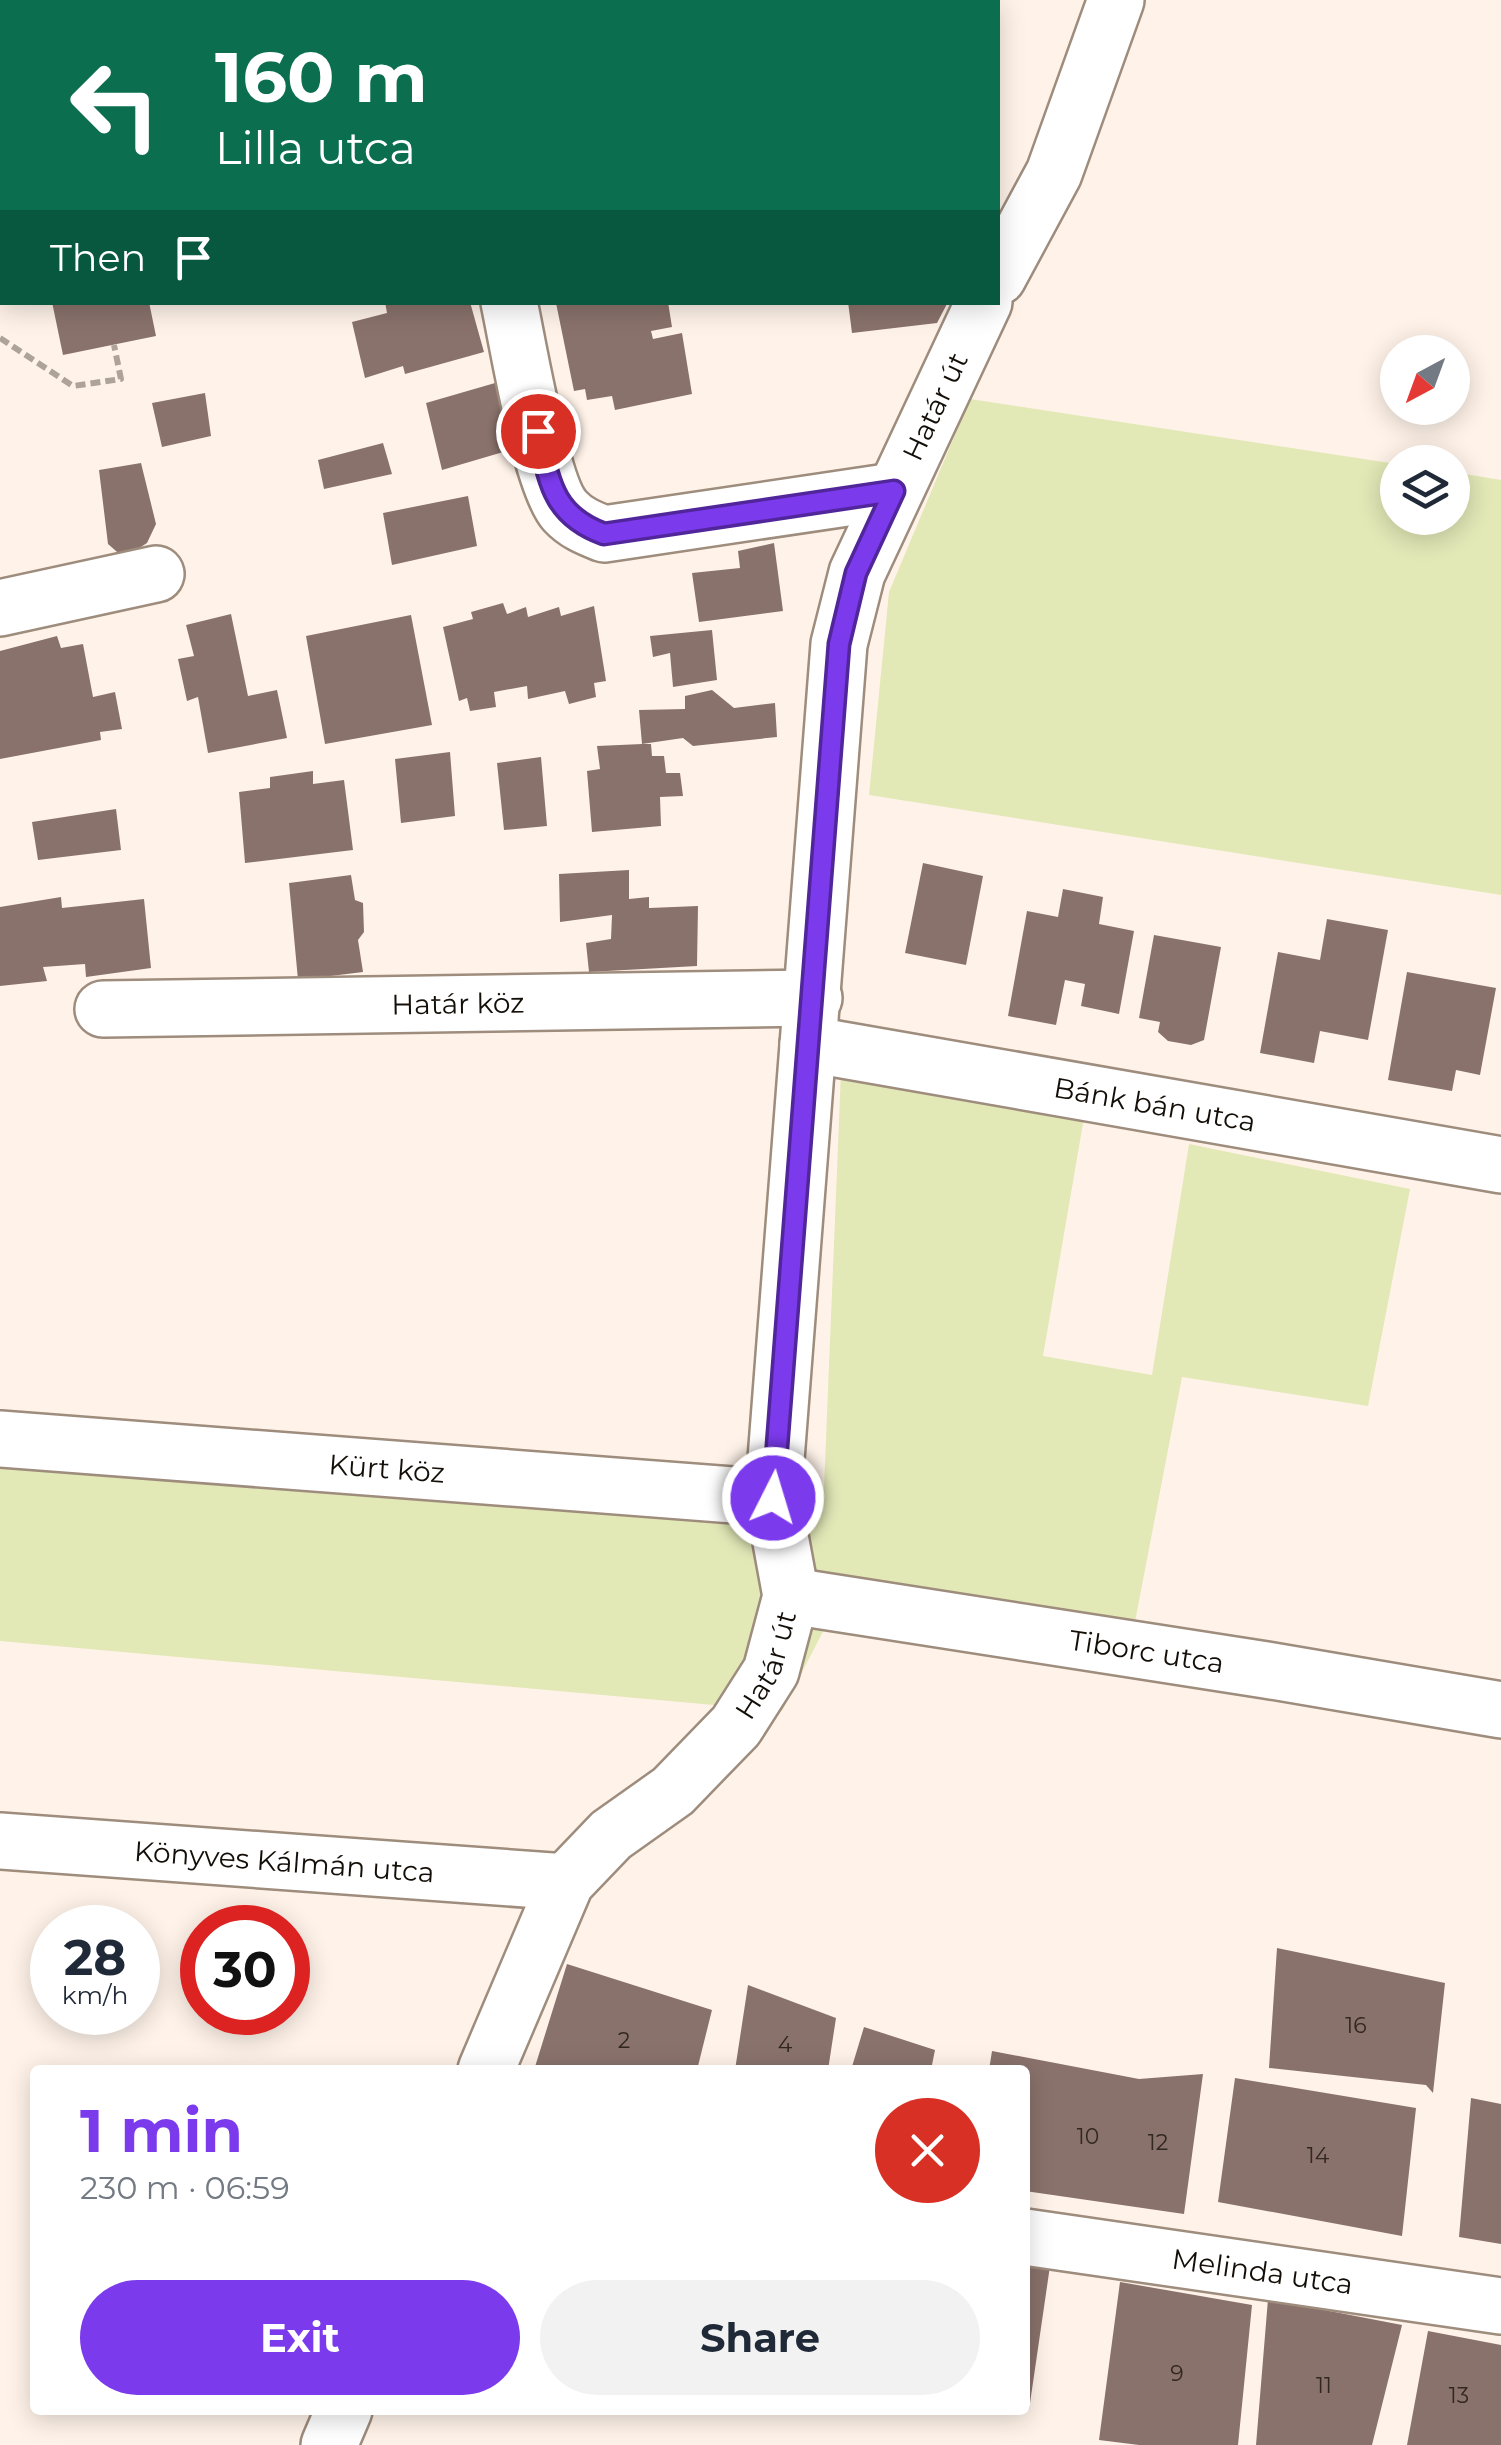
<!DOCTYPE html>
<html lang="en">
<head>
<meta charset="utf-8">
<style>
	body { margin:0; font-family:Montserrat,sans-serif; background:#f2f2f3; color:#1f2937; height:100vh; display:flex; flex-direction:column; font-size:38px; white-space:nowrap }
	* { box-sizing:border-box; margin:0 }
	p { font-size:32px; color:#747a83 }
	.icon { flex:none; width:55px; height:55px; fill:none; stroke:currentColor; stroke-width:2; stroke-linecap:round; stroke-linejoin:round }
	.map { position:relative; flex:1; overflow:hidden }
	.side { position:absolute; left:30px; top:2065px; width:1000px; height:350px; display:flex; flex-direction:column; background:#fff; border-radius:10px; box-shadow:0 5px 25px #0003 }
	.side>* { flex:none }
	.hud { position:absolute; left:0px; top:0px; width:1000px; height:305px; box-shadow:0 5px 25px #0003; background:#0b6e4f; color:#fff; overflow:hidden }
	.needle { width:65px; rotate:221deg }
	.controls { position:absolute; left:1380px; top:335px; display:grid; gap:20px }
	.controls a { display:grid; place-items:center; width:90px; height:90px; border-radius:50%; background:#fff; box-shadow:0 5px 25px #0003; font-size:50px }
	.speed { position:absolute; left:30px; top:1905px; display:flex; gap:20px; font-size:50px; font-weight:700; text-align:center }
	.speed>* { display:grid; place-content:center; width:130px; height:130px; border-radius:50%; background:#fff; box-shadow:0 5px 25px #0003; line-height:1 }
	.speed small { font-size:25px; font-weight:400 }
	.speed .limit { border:15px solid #d22; background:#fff; color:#111 }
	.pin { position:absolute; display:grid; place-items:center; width:85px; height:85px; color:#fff; margin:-42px; border:5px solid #fff; border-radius:50%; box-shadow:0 2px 10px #0007 }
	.me { position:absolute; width:110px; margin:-55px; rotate:5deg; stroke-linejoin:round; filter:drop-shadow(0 0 8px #0008) }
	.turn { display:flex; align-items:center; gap:35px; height:210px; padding:0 50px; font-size:45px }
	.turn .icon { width:130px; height:130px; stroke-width:2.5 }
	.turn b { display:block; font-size:70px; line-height:85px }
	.then { display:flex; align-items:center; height:95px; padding:0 50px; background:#0003; gap:20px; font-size:38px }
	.round { display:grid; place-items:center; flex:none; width:105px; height:105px; border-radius:52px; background:#f2f2f3 }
	.summary { display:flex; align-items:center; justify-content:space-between; height:170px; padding:0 50px }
	h1 { font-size:60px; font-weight:700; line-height:75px; color:#7c3aed }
	.cta { display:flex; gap:20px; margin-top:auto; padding:20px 50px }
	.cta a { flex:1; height:115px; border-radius:60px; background:#7c3aed; color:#fff; font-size:40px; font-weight:700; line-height:115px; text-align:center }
	.cta a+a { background:#f2f2f3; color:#1f2937 }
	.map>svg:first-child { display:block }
	.green { fill:#e3e8b7 }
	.building { fill:#8a726c }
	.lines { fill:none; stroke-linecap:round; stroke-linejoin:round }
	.minor-casing { stroke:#9e8c7d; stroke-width:60 }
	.path { stroke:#ada39a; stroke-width:6; stroke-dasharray:10 5; stroke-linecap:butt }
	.minor { stroke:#fff; stroke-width:55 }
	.route-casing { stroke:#51269a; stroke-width:25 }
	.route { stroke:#7c3aed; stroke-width:18 }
	.labels { text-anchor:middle; stroke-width:8; stroke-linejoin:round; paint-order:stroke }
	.number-label { font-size:22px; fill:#322721 }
	.street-label { font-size:28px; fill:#140e08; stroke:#fff }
</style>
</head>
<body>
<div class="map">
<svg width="1501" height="2445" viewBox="0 0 1501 2445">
	<rect width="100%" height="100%" fill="#fff3e9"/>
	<path class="green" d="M970,399L1397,464L1398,518H1452L1453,472L1501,480V895L869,795L889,592Z
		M841,1072L1085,1112L1043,1356L1152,1375L1189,1144L1410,1189L1368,1406L1182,1377L1134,1627L847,1585L782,1711L0,1641V1450L823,1512Z"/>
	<path class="building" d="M52,302H149L156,336L63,355Z
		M385,302H470L484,352L405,374L403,366L365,378L352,322L387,313Z
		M668,302L672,327L651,331L653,339L682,333L692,394L615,410L612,396L587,400L585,389L574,391L556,303Z
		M848,302H948L937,323L852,333Z
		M495,383L513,449L442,470L426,403Z
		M205,393L211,436L162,447L152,403Z
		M383,443L392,474L324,489L318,460Z
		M141,463L156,524L147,543L124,558L108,544L99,470Z
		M468,496L477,546L392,565L383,513Z
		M774,543L783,611L699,622L692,573L740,568L738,551Z
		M503,603L507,614L526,607L528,617L559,607L561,616L594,606L606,681L594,683L596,697L569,704L565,691L528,699L527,686L494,692L496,707L470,711L467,698L459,701L443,627L473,619L471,612Z
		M231,614L248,696L277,690L287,738L208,753L198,697L187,701L178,659L194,656L186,625Z
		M411,615L432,725L325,744L306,636Z
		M712,630L717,680L673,687L670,653L653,657L650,636Z
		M57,636L61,648L83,644L93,697L115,692L122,729L100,732L101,740L0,759V651Z
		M712,690L734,708L775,703L777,737L693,746L683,738L642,744H651L652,756H664L666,773H680L683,796L660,797L661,826L592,832L587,771L600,769L597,746L642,744L639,710L685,709V696Z
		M450,752L455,816L401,823L395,759Z
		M541,757L547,826L504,830L497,763Z
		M313,771V784L344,780L353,850L245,863L239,792L270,788V777Z
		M116,809L121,850L38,860L32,822Z
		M923,863L983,876L966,965L905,953Z
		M629,870V899L649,897V908L698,906L697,966L589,972L586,943L611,939L612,915L560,922L559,874Z
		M351,875L355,900L363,903L364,932L358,940L363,972L298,980L289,883Z
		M1063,889L1103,897L1099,924L1134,931L1119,1014L1081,1006L1085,984L1065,980L1056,1025L1008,1016L1027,911L1058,917Z
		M61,897L62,908L144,899L151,968L86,977L85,964L43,967L47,981L0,986V907Z
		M1327,919L1388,930L1368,1040L1320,1031L1314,1063L1260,1053L1278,952L1320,960Z
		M1154,935L1221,947L1204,1040L1191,1045L1168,1041L1158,1032L1160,1022L1139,1018Z
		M1407,972L1496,988L1480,1075L1456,1070L1452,1091L1388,1080Z
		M1277,1948L1445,1983L1433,2093L1426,2085L1269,2068Z
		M567,1964L712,2010L697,2070H534Z
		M748,1985L836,2018L828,2070H735Z
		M864,2027L935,2050L931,2070H851Z
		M992,2051L1139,2079L1203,2074L1184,2214L1025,2191V2070H989Z
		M1235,2078L1416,2108L1402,2236L1218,2202Z
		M1471,2098L1501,2104V2244L1459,2237Z
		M1025,2263L1050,2266L1029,2410L1025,2409Z
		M1120,2282L1252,2305L1238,2445H1139L1099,2440Z
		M1268,2299L1402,2325L1372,2445H1256Z
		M1428,2331L1501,2345V2445H1407Z"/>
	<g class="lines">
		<defs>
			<g id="minor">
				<path d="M441,0L442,2"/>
				<path d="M0,55L2,54"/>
				<path d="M998,277L1054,173L1116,0"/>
				<path d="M509,302C518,344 541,485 565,511C576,523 589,528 604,534L894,491"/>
				<path d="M0,608L156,574"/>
				<path id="s1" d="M103,1009L814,998"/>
				<path id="s2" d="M808,1044L1501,1165"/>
				<path id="s3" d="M0,1439L773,1498"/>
				<path id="s4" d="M791,1596L1266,1670L1501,1710"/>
				<path id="s5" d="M0,1841L566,1882"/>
				<path id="s6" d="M486,2070L566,1882L611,1835L673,1791L736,1726L771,1671L791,1596L773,1498L839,644L857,573L984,302"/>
				<path id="s7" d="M1025,2237L1501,2306"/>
				<path d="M329,2445L344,2410"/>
			</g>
		</defs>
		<use href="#minor" class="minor-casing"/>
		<path class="path" d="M0,338L73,386L121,379L114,345"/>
		<use href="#minor" class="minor"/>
	</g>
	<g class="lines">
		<defs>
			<path id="route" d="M538,431C549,481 552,515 604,534L894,491L856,573L839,644L773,1498"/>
		</defs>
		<use href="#route" class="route-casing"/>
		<use href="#route" class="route"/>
	</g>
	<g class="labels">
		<g class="number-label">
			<text x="1356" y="2033">16</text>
			<text x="624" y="2048">2</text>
			<text x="785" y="2052">4</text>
			<text x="1088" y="2144">10</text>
			<text x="1158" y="2150">12</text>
			<text x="1318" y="2163">14</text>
			<text x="1177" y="2381">9</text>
			<text x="1324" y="2393">11</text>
			<text x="1459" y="2403">13</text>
		</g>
		<g class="street-label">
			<text dy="10" stroke="none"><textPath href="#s6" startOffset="1792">Határ út</textPath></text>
			<text dy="10" stroke="none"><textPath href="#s1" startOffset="355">Határ köz</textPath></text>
			<text dy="10" stroke="none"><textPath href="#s2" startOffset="352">Bánk bán utca</textPath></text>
			<text dy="10" stroke="none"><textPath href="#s3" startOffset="388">Kürt köz</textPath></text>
			<text dy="10" stroke="none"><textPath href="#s4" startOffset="360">Tiborc utca</textPath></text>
			<text dy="10" stroke="none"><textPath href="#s6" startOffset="505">Határ út</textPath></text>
			<text dy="10" stroke="none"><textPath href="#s5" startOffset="285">Könyves Kálmán utca</textPath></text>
			<text dy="10" stroke="none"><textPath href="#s7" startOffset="240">Melinda utca</textPath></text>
		</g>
	</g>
</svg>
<div class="controls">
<a><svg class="needle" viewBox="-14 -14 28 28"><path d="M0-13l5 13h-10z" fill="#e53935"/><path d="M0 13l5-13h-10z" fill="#747a83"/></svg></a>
<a><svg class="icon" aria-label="layers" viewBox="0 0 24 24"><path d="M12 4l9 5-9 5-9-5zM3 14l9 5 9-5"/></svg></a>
</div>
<div class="speed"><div>28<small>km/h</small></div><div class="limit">30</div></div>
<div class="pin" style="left:538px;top:431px;background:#d93025"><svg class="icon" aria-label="arrive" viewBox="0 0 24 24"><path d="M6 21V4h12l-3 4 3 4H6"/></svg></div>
<svg class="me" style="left:773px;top:1498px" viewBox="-20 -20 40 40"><circle r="17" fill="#7c3aed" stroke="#fff" stroke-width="3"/><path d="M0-11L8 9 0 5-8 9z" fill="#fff"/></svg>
<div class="hud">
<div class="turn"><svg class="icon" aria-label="left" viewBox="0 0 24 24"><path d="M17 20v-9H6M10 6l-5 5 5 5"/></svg><div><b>160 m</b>Lilla utca</div></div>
<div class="then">Then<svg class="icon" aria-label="arrive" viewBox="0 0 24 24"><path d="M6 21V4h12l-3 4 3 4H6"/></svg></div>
</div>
<section class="side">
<div class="summary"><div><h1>1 min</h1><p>230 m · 06:59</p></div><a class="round" style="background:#d93025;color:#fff"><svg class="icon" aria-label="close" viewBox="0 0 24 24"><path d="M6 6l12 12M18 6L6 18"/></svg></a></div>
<div class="cta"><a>Exit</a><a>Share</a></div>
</section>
</div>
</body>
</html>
